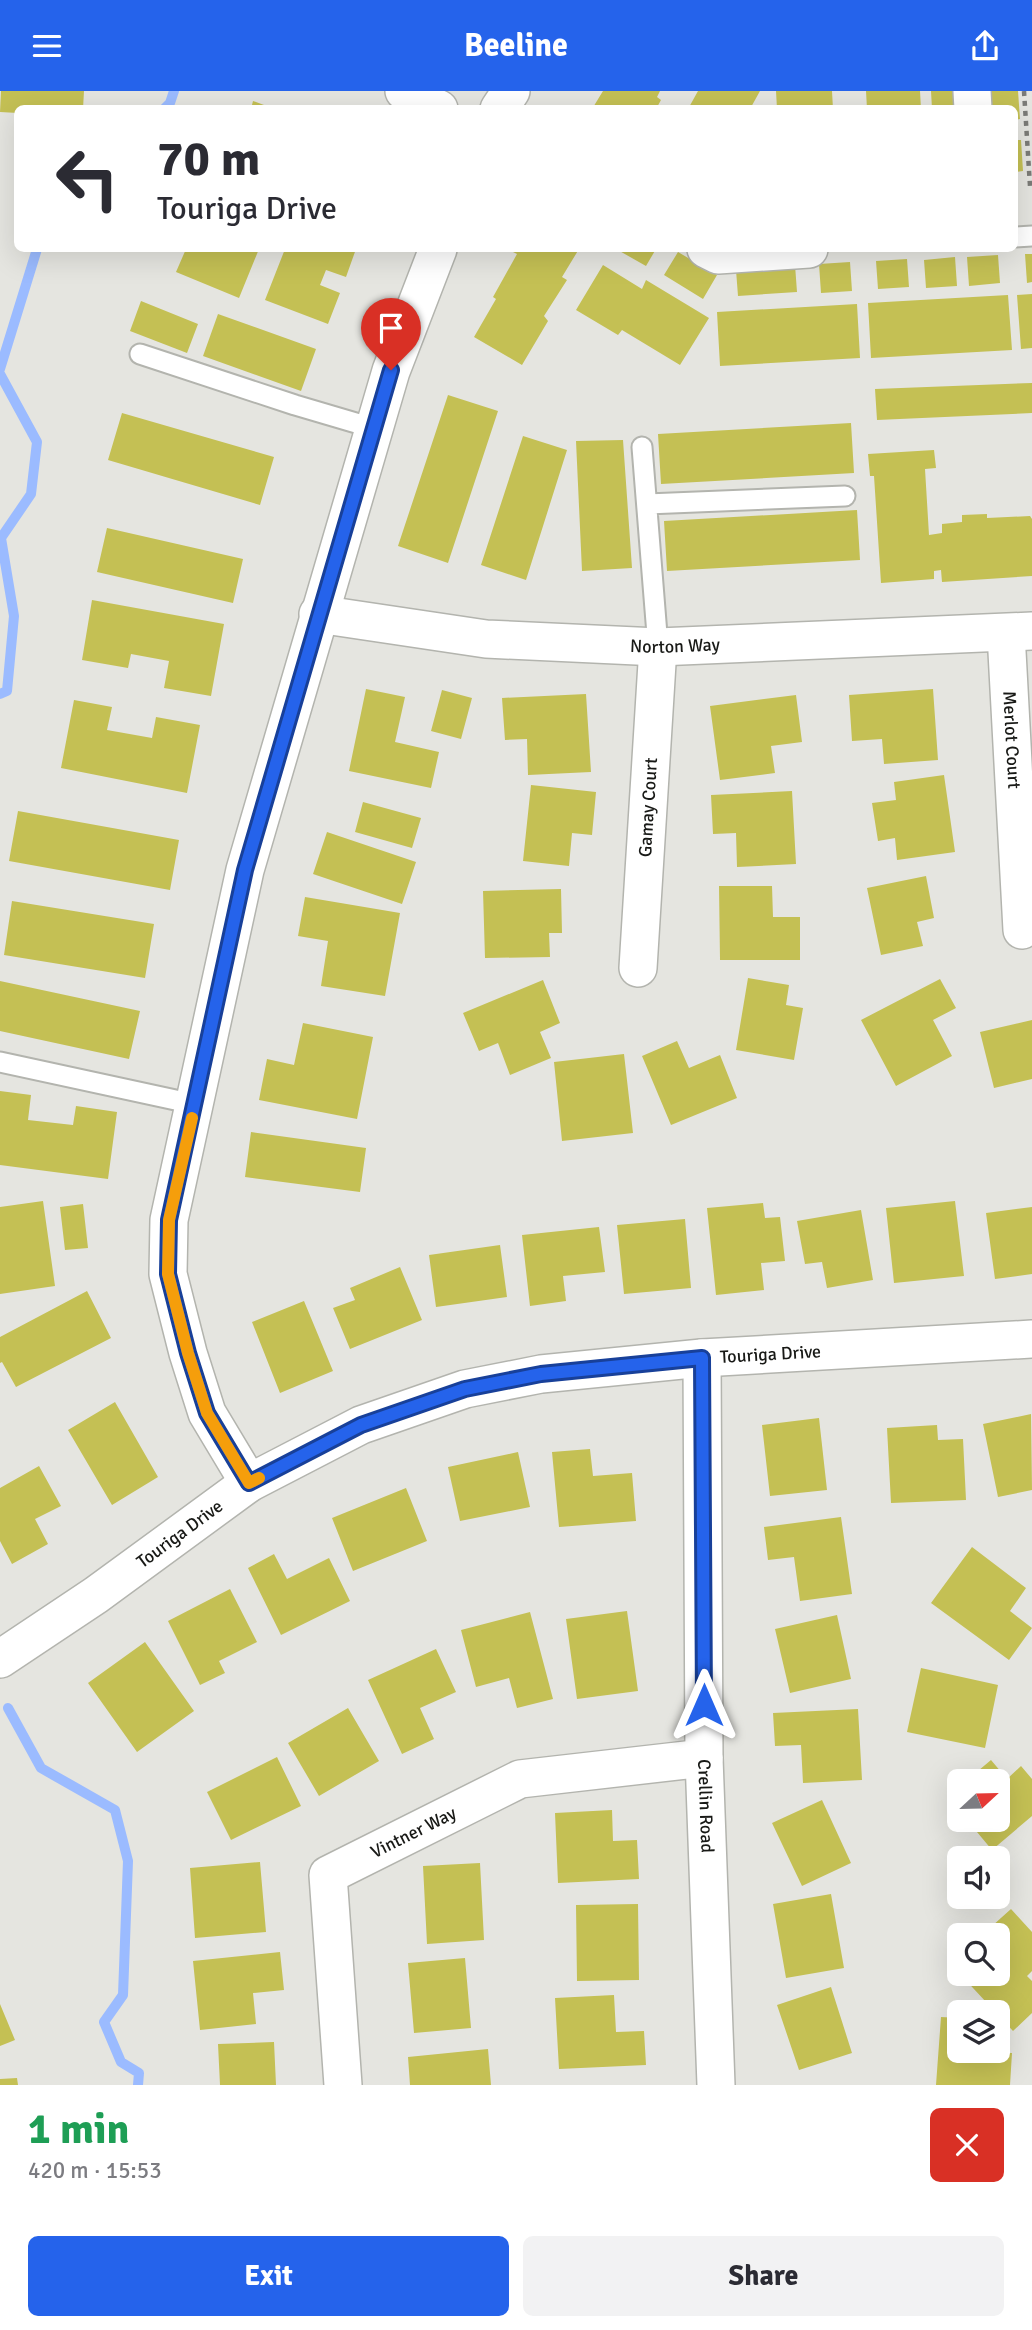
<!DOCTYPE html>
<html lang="en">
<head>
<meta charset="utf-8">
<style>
	body { margin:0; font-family:Signika,sans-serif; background:#f2f2f3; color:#2b2b33; height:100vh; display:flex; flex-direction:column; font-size:26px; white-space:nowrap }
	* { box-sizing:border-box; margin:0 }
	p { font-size:23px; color:#7c7c81 }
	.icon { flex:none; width:38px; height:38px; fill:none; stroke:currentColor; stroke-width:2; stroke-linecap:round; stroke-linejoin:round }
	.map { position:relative; height:1994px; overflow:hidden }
	.sheet { display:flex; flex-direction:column; background:#fff; flex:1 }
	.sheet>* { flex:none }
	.guide { position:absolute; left:14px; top:14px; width:1004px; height:147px; border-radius:10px; box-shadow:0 7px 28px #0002; background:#fff; color:#2b2b33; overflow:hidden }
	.needle { width:46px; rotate:68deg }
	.fabs { position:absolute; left:947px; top:1678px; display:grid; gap:14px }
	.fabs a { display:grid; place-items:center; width:63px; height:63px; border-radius:10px; background:#fff; box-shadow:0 7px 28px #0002; font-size:35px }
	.pin { position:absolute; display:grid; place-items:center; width:60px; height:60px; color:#fff; margin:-72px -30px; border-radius:50% 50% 50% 0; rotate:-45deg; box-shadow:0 0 7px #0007 }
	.pin .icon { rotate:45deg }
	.me { position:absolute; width:77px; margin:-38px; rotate:0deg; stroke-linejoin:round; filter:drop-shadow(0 0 5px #0008) }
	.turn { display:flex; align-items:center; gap:24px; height:147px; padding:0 28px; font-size:32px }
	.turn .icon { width:91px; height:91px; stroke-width:2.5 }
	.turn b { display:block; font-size:49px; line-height:60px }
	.round { display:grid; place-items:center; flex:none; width:74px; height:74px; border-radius:10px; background:#f2f2f3 }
	.summary { display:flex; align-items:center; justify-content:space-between; height:119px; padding:0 28px }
	h1 { font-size:42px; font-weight:700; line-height:52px; color:#1e9e55 }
	.cta { display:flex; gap:14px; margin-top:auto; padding:14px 28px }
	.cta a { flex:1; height:80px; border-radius:10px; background:#2563eb; color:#fff; font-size:28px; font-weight:700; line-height:80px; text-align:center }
	.cta a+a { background:#f2f2f3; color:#2b2b33 }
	header { display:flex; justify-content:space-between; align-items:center; height:91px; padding:0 28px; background:#2563eb; color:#fff; font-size:32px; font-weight:700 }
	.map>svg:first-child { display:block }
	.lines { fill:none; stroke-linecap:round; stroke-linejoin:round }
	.stream { stroke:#9bbbff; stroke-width:10 }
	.building { fill:#c4c054 }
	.lane-casing { stroke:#b3b4ae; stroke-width:23 }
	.street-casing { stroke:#b3b4ae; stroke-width:40 }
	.path { stroke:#7b7b77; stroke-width:4.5; stroke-dasharray:5 5; stroke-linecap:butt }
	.lane { stroke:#fff; stroke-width:19 }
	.street { stroke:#fff; stroke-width:37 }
	.route-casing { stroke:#184099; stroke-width:18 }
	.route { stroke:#2563eb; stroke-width:12 }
	.slow { stroke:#f59e0b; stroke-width:12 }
	.labels { text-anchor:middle; stroke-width:5; stroke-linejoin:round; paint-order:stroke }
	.street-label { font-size:18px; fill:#181916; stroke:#f3f3ed }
</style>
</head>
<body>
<header><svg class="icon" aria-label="menu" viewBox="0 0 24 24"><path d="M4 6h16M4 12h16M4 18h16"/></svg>Beeline<svg class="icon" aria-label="share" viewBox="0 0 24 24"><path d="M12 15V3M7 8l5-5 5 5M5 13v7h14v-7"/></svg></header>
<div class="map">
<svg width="1032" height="1994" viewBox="0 0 1032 1994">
	<rect width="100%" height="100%" fill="#e5e5e0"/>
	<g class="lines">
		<path class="stream" d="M164,18L170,12L174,0
			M0,278L37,158
			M0,283L37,351L31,403L1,447L14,525L7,600L0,603
			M8,1617L41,1677L115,1719L128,1770L123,1904L104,1931L121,1971L139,1982L138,1994"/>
	</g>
	<path class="building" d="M1,0H84L83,18H18V22L0,21Z
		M603,0H660L657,6L661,9L656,18H592Z
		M698,0H760L750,18H688Z
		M776,0H832L833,18H777Z
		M866,0H920L921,18H867Z
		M931,0H958L959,18H932Z
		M990,0H1018L1020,28L1015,29V18H991Z
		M253,10L272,17V18H251Z
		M1015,49H1021L1023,80L1015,81Z
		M186,158H259L239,207L176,181Z
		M285,158H356L346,186L326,179L320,194L340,202L328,233L265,209Z
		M515,158H579L562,186L567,189L544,225L548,230L522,274L474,246L496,208L493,206L517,163L513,161Z
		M616,158H656L646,175Z
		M678,161L717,184L703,208L664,184Z
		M1025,163H1032V191L1027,192Z
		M998,164L1000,192L969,195L967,166Z
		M955,166L957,195L926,197L924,169Z
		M907,168L909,196L878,198L876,170Z
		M850,171L852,200L821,202L819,173Z
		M603,174L642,198L646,189L709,227L680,274L622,239L618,244L576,219Z
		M795,174L797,201L738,205L736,179Z
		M1032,203V257L1021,258L1017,204Z
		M1008,204L1012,259L871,267L868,212Z
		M141,210L198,233L187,262L130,240Z
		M857,213L860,267L720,275L717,221Z
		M218,223L316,258L301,300L203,265Z
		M1032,292V322L877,329L875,298Z
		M448,304L498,320L448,472L398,455Z
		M122,322L274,366L260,414L108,369Z
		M851,332L854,382L661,393L658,343Z
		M523,345L567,359L526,489L481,474Z
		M623,349L632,477L582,480L576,350Z
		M934,359L936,377L925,378L929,444L942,442V433L962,431V424L987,423V427L1030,425L1032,428V485L942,491L941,479L934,480V488L881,492L874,385H870L868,363Z
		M857,419L860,469L667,480L664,430Z
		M107,437L243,468L233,512L97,481Z
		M92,509L224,533L211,605L164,597L169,570L131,563L128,577L82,569Z
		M366,598L405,606L395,651L439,661L431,697L349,680Z
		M933,598L938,669L884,673L882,648L852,650L849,604Z
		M442,599L472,607L461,648L431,640Z
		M586,603L591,681L528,684L527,648L505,649L502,607Z
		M796,604L802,651L771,655L775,682L720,689L710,615Z
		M74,609L112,616L107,639L152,647L156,626L200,634L187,702L61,677Z
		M944,684L955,761L897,769L895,747L878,750L872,712L896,709L894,691Z
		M531,694L596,701L592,744L572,742L569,775L523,770Z
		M792,700L796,773L737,776L736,742L713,743L711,704Z
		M363,711L421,727L412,757L355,741Z
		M18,720L179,749L170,799L9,770Z
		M327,741L416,771L402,813L313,783Z
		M926,785L934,827L917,831L923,855L881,864L867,797Z
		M719,795H772L773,826H800V869H720Z
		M561,798L562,842H549L550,866L485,867L483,800Z
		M305,806L400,822L385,905L321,895L328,850L298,845Z
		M12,810L154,833L145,887L4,864Z
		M748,887L789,894L786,914L803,917L794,969L736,959Z
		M940,888L956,917L933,929L952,965L896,995L861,929Z
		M543,889L560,932L540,941L551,967L510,984L498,952L479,960L463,922Z
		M0,890L140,920L129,968L0,940Z
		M1032,929V988L994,997L980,941Z
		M303,932L373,946L357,1028L259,1009L267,968L294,974Z
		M677,950L689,977L720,964L737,1007L671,1034L642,965Z
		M624,963L633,1042L562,1050L554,971Z
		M0,1000L31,1004L28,1029L73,1034L76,1015L117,1021L108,1088L0,1074Z
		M251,1041L366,1057L360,1101L245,1086Z
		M43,1110L55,1195L0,1203V1116Z
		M955,1110L964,1185L894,1192L886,1117Z
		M763,1112L765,1127L780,1126L785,1170L761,1172L764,1199L716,1204L707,1117Z
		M83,1113L88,1157L65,1159L60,1116Z
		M1032,1116V1183L995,1188L986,1122Z
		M861,1119L873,1189L827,1197L822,1171L805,1173L797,1130Z
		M685,1128L691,1197L624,1203L617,1134Z
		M599,1136L605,1181L563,1185L566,1210L530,1215L522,1144Z
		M500,1154L507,1206L436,1216L429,1164Z
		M400,1176L422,1229L350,1258L333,1217L355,1209L350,1197Z
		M87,1200L111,1247L16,1296L2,1271L0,1272V1246Z
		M304,1210L333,1280L280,1302L252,1231Z
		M115,1311L158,1386L112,1414L68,1339Z
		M1031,1323L1032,1399L998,1406L983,1333Z
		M819,1327L827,1399L770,1405L762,1334Z
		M937,1334L938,1349L963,1348L966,1409L891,1412L887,1337Z
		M590,1358L593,1385L632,1382L636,1430L559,1436L552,1361Z
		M518,1361L530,1416L460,1430L448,1376Z
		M39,1375L61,1415L35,1428L48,1453L12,1473L0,1450V1397Z
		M406,1397L427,1450L353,1480L332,1427Z
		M841,1426L852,1503L800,1510L794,1466L768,1469L764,1436Z
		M972,1456L1026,1497L1010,1520L1032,1537L1009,1569L931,1512Z
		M274,1463L287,1488L329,1467L350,1510L281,1544L248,1477Z
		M230,1498L257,1551L219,1570L225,1582L200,1594L168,1530Z
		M627,1520L638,1600L577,1608L566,1528Z
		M530,1521L553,1608L517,1617L509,1587L476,1596L461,1539Z
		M837,1524L851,1588L790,1602L775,1538Z
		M145,1551L194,1620L137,1661L88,1592Z
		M436,1558L456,1601L420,1617L434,1648L402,1663L368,1589Z
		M921,1577L998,1594L985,1657L907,1641Z
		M348,1617L379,1670L319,1705L288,1652Z
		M858,1618L862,1689L803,1692L801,1654L775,1655L773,1622Z
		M277,1666L301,1715L231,1749L207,1701Z
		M991,1669L1007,1688L1021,1675L1032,1688V1725L992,1759L967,1729H998V1690H966Z
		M959,1696V1720L947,1706Z
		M822,1709L851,1772L802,1795L772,1732Z
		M612,1719L613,1750L637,1749L639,1788L558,1792L555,1722Z
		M260,1771L266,1841L195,1847L190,1777Z
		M480,1772L484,1849L427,1853L423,1775Z
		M831,1803L844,1877L786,1887L773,1813Z
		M638,1813L639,1889L577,1890L576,1814Z
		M1011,1818L1032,1841V1880L1027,1885L1032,1890V1922L1013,1940L960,1883H998V1844H982Z
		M280,1861L284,1899L253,1902L256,1933L200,1939L193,1870Z
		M465,1867L471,1937L414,1942L408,1872Z
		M831,1896L852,1962L799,1979L777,1914Z
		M614,1904L616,1941L644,1940L646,1974L559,1978L555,1907Z
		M0,1913L15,1949L0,1955Z
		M941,1926L959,1927V1960L1012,1962L1010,1994H936Z
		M274,1951L276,1994H220L218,1953Z
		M488,1958L491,1994H410L408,1966Z
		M17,1987L18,1994H0V1988Z"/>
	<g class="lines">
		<defs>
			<path id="lane" d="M1015,146L1032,145
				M140,263L295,314L373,337
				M642,356L658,556
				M647,413L845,405
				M0,971L194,1013"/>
			<g id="street">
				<path d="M404,0L439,18"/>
				<path d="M972,0L973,18"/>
				<path d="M499,18L511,0"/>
				<path d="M706,158L718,164L809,158"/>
				<path id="s1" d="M318,523L486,548L658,556L1032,540"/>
				<path id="s2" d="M1006,542L1022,839"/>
				<path id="s3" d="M638,877L658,556"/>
				<path id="s4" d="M702,1267L704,1667L716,1994"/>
				<path d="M249,1392L207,1322L188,1262L168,1183L169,1129L245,779L391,280L438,158"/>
				<path id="s5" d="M0,1568L96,1504L249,1392L361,1334L465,1298L541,1283L702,1267L1032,1248"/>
				<path id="s6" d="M343,1994L328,1784L520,1688L704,1667"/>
			</g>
		</defs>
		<use href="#lane" class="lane-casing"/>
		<use href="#street" class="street-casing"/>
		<path class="path" d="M1024,0L1030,95H1032"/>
		<use href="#lane" class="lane"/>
		<use href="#street" class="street"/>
	</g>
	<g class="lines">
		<defs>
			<path id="route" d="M391,279L245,779L169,1129L168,1183L188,1262L207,1322L249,1392L361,1334L465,1298L541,1283L702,1267L704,1614"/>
		</defs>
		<use href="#route" class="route-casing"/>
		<use href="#route" class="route"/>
		<path class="slow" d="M192,1027L169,1129L168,1183L188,1262L207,1322L249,1392L259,1387"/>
	</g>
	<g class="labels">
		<g class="street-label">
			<text dy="6" stroke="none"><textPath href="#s1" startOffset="359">Norton Way</textPath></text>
			<text dy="6" stroke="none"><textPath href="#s2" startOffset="107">Merlot Court</textPath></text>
			<text dy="6" stroke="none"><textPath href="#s3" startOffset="161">Gamay Court</textPath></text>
			<text dy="6" stroke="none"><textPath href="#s5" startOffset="849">Touriga Drive</textPath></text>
			<text dy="6" stroke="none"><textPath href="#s5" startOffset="219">Touriga Drive</textPath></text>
			<text dy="6" stroke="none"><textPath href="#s4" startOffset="448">Crellin Road</textPath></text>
			<text dy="6" stroke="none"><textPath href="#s6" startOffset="306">Vintner Way</textPath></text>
		</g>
	</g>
</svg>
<div class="fabs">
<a><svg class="needle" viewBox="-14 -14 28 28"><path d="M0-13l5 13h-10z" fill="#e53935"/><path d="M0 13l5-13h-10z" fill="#7c7c81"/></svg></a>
<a><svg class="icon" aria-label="sound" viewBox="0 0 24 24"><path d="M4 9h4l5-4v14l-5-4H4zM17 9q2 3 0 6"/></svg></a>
<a><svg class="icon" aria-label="search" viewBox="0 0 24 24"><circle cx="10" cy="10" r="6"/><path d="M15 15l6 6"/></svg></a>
<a><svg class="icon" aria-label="layers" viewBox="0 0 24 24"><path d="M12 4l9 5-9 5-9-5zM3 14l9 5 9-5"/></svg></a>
</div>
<div class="pin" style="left:391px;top:279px;background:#d93025"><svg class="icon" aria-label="arrive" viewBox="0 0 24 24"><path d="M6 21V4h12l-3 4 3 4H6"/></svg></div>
<svg class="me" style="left:704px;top:1614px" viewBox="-20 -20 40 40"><path d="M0-17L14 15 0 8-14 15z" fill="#2563eb" stroke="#fff" stroke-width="4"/></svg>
<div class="guide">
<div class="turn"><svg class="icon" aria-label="left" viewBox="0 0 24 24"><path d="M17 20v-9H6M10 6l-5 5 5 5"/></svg><div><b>70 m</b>Touriga Drive</div></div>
</div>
</div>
<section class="sheet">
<div class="summary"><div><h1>1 min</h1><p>420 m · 15:53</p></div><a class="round" style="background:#d93025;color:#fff"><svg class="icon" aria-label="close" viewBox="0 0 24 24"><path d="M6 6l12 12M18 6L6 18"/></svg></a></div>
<div class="cta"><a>Exit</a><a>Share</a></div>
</section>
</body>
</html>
